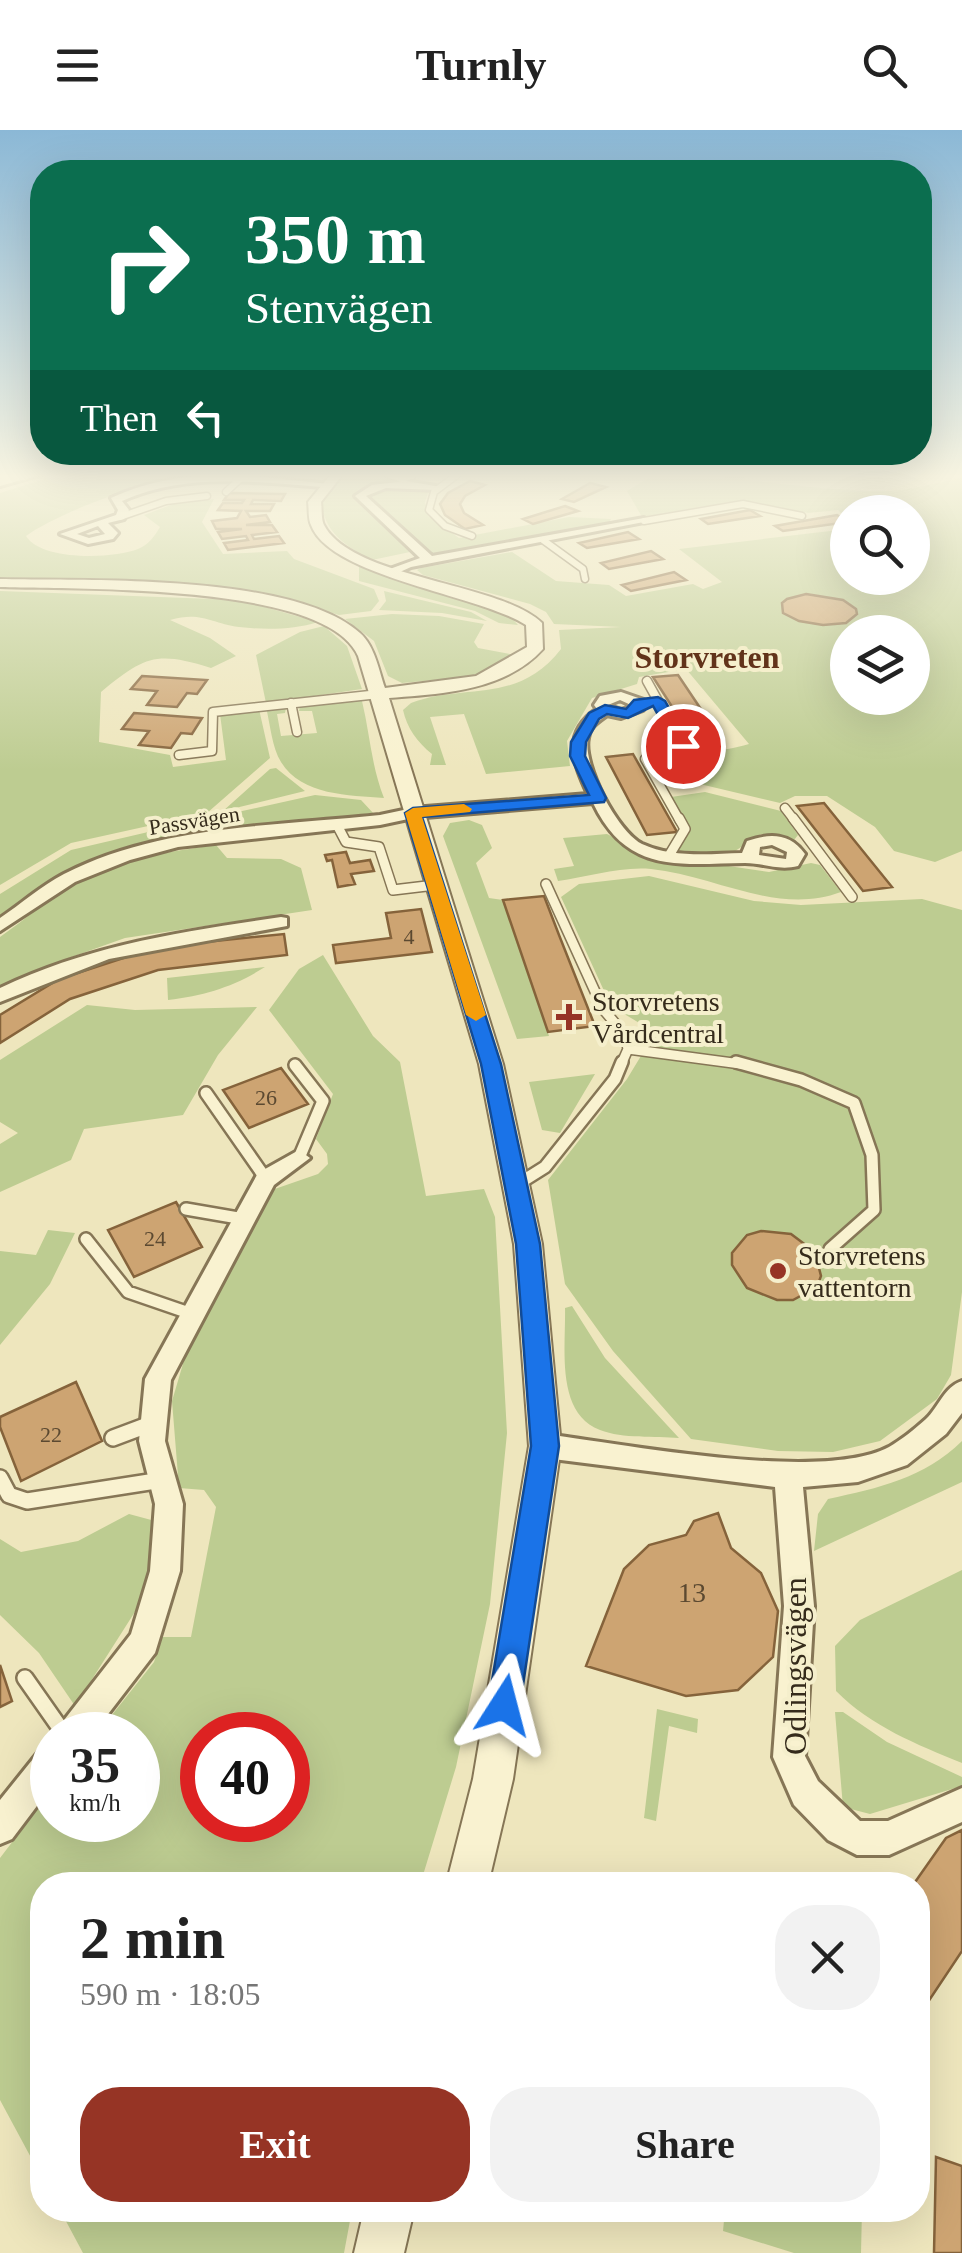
<!DOCTYPE html>
<html lang="en">
<head>
<meta charset="utf-8">
<style>
	body { margin:0; font-family:"Times New Roman",serif; background:#f2f2f2; color:#222; height:100vh; display:flex; flex-direction:column; font-size:38px; white-space:nowrap }
	* { box-sizing:border-box; margin:0 }
	p { font-size:32px; color:#767676 }
	.icon { flex:none; width:55px; height:55px; fill:none; stroke:currentColor; stroke-width:2; stroke-linecap:round; stroke-linejoin:round }
	.map { position:relative; flex:1; overflow:hidden }
	.side { position:absolute; left:30px; top:1742px; width:900px; height:350px; display:flex; flex-direction:column; background:#fff; border-radius:40px; box-shadow:0 10px 40px #0002 }
	.side>* { flex:none }
	.guide { position:absolute; left:30px; top:30px; width:902px; height:305px; border-radius:40px; box-shadow:0 10px 40px #0002; background:#0b6e4f; color:#fff; overflow:hidden }
	.controls { position:absolute; left:830px; top:365px; display:grid; gap:20px }
	.controls a { display:grid; place-items:center; width:100px; height:100px; border-radius:50%; background:#fff; box-shadow:0 10px 40px #0002; font-size:50px }
	.speed { position:absolute; left:30px; top:1582px; display:flex; gap:20px; font-size:50px; font-weight:700; text-align:center }
	.speed>* { display:grid; place-content:center; width:130px; height:130px; border-radius:50%; background:#fff; box-shadow:0 10px 40px #0002; line-height:1 }
	.speed small { font-size:25px; font-weight:400 }
	.speed .limit { border:15px solid #d22; background:#fff; color:#111 }
	.pin { position:absolute; display:grid; place-items:center; width:85px; height:85px; color:#fff; margin:-42px; border:5px solid #fff; border-radius:50%; box-shadow:0 2px 10px #0007 }
	.me { position:absolute; width:110px; margin:-55px; rotate:9deg; stroke-linejoin:round; filter:drop-shadow(0 0 8px #0008) }
	.turn { display:flex; align-items:center; gap:35px; height:210px; padding:0 50px; font-size:45px }
	.turn .icon { width:130px; height:130px; stroke-width:2.5 }
	.turn b { display:block; font-size:70px; line-height:85px }
	.then { display:flex; align-items:center; height:95px; padding:0 50px; background:#0003; gap:20px; font-size:38px }
	.round { display:grid; place-items:center; flex:none; width:105px; height:105px; border-radius:40px; background:#f2f2f2 }
	.summary { display:flex; align-items:center; justify-content:space-between; height:170px; padding:0 50px }
	h1 { font-size:60px; font-weight:700; line-height:75px }
	.button { display:flex; gap:20px; margin-top:auto; padding:20px 50px }
	.button a { flex:1; height:115px; border-radius:40px; background:#963425; color:#fff; font-size:40px; font-weight:700; line-height:115px; text-align:center }
	.button a+a { background:#f2f2f2; color:#222 }
	header { display:flex; justify-content:space-between; align-items:center; height:130px; padding:0 50px; background:#fff; font-size:45px; font-weight:700 }
	.map>svg:first-child { display:block }
	.green { fill:#bdcc91; fill-rule:evenodd }
	.building { fill:#cda472; stroke:#85633b; stroke-width:2.5 }
	.lines { fill:none; stroke-linecap:round; stroke-linejoin:round }
	.service-far4-casing { stroke:#867656; stroke-width:9 }
	.service-far3-casing { stroke:#867656; stroke-width:11 }
	.service-far2-casing { stroke:#867656; stroke-width:12 }
	.service-far1-casing { stroke:#867656; stroke-width:16 }
	.service-casing { stroke:#867656; stroke-width:20 }
	.minor-casing { stroke:#867656; stroke-width:6 }
	.tertiary-casing { stroke:#867656; stroke-width:4 }
	.service-far4 { stroke:#f9f2d0; stroke-width:6 }
	.service-far3 { stroke:#f9f2d0; stroke-width:8 }
	.service-far2 { stroke:#f9f2d0; stroke-width:9 }
	.service-far1 { stroke:#f9f2d0; stroke-width:11 }
	.service { stroke:#f9f2d0; stroke-width:15 }
	.minor { fill:#f9f2d0; fill-rule:evenodd }
	.tertiary { fill:#f9f2d0; fill-rule:evenodd }
	.route { fill:#1a73e8; stroke:#114b97; stroke-width:2.5 }
	.slow { fill:#f59e0b }
	.poi-dot { fill:#963425; stroke:#f5efcc; stroke-width:4 }
	.labels { text-anchor:middle; stroke-width:8; stroke-linejoin:round; paint-order:stroke }
	.far-street-label { font-size:22px; fill:#352b1b; stroke:#f5efcc }
	.number-label { font-size:22px; fill:#5b4931 }
	.poi-label { font-size:28px; fill:#352b1b; stroke:#f5efcc; text-anchor:start }
	.near-number-label { font-size:28px; fill:#5b4931 }
	.far-district-label { font-size:32px; font-weight:bold; fill:#62331a; stroke:#f5efcc }
	.near-street-label { font-size:32px; fill:#352b1b; stroke:#f5efcc }
</style>
</head>
<body>
<header><svg class="icon" aria-label="menu" viewBox="0 0 24 24"><path d="M4 6h16M4 12h16M4 18h16"/></svg>Turnly<svg class="icon" aria-label="search" viewBox="0 0 24 24"><circle cx="10" cy="10" r="6"/><path d="M15 15l6 6"/></svg></header>
<div class="map">
<svg width="962" height="2123" viewBox="0 0 962 2123">
	<rect width="100%" height="100%" fill="#eee6bd"/>
	<path class="green" d="M61,344H257C235,356 184,351 156,354C126,357 50,388 26,406C41,431 113,429 138,419C148,415 155,406 160,397L144,385L179,372L214,369L202,392L223,424L287,421L294,429L374,459L379,471L371,481L339,485L263,463L0,448V363Z
		M343,344H382L393,350L358,360L354,369L410,422L372,430C342,415 320,398 321,363Z
		M655,344C732,344 807,361 886,361C910,361 938,352 962,348V721L935,732L894,721L875,697L827,666H795L780,673L704,655L694,650L695,641L668,642L665,633C691,620 721,623 749,614L686,539L639,547L637,554L592,568L567,611L570,636L486,644L464,584L430,587L446,635H430L432,624C417,612 407,598 403,580L411,573C465,553 518,575 561,519L559,500L621,497L554,494L546,482L530,474L423,445L417,440L421,438L512,422L556,451L609,455L626,466L693,454L703,459L722,452L679,419L847,399L848,448H912V382H848L847,389L838,380L808,383L736,371L642,387L627,361ZM848,502H912V568H848Z
		M401,356L429,360L425,372L428,386L459,408L569,387L611,389L606,397L439,425L422,420L365,369L378,358Z
		M359,436L509,485L518,495L499,493L475,481L359,451Z
		M0,461L240,470L318,492C293,500 265,500 239,497C210,493 201,481 170,490L210,508L236,526L211,538C156,521 145,526 101,562L99,612L170,625L173,637L226,630L220,584L259,579L270,628L207,683L71,713L0,755Z
		M384,461L471,482L487,491L442,483L379,480L386,471Z
		M392,484L439,486L484,494L474,512L478,518L515,525L487,541L466,547L402,553L388,546L374,511L345,489Z
		M324,496L347,516L362,559L266,573L256,525L300,502Z
		M349,569L362,571C370,604 371,635 384,668C349,665 302,666 281,632C272,618 270,593 266,577L286,578L285,583L277,584L281,606L317,603L312,581H299L300,576Z
		M276,638L305,661L223,681L270,639Z
		M705,662L781,681L798,705L794,710L761,704L729,725L681,722L678,719L690,702L671,667Z
		M315,665L361,670L374,684L219,701L220,688L224,685Z
		M204,689L211,690L212,702C127,714 70,735 0,785V764L71,720Z
		M469,690L482,695L492,718L476,733L489,768L503,770L549,906L517,909L443,706L450,693Z
		M607,704L647,724L769,742L811,733L820,735L841,762C777,786 714,745 651,739C622,736 587,747 558,751L554,739L574,736L563,708Z
		M216,715L227,728L281,729L301,738L312,780L125,808L38,839L0,859V807C26,789 50,767 78,751C120,728 169,722 216,715Z
		M649,746L754,771L801,775L922,769L962,780V1162L951,1245L937,1269L880,1311L833,1322L778,1321L691,1309L613,1221L565,1154L548,1050L627,949L650,911L641,894L611,876L561,767L579,754Z
		M323,825L373,906L400,932L426,1066L484,1059L495,1087L507,1303L490,1474L456,1637L420,1755H42V2048L0,1970V1728L52,1660V1690H138V1605H96L154,1532L162,1507H191L216,1377L204,1360L179,1358L172,1271L185,1227L269,1061L318,1044L328,1034L327,1024L316,1009L333,964L269,880L299,839ZM202,1605H288V1690H202Z
		M265,837C233,857 206,865 168,870L167,848Z
		M87,875L135,880L257,877L218,925L183,985L84,999L71,1030L0,1062V1014L18,1003L0,992V930Z
		M595,944L560,1003L542,1000L529,952Z
		M48,1100L75,1103L50,1154L0,1215V1121L36,1125Z
		M572,1176L605,1228L679,1308C655,1306 623,1309 600,1300C555,1283 566,1217 565,1178Z
		M962,1311V1352L814,1421L818,1384L828,1369C879,1358 924,1348 962,1311Z
		M129,1384L155,1391L145,1466L75,1576L39,1523L0,1485V1409L21,1422L78,1411Z
		M962,1440V1633C916,1614 872,1597 836,1561L835,1516L860,1490Z
		M657,1579L698,1589L697,1603L669,1596L656,1691L644,1688Z
		M835,1582H843L887,1612L962,1647V1656L870,1684L843,1677Z
		M60,2080H352L344,2123H83Z
		M725,2080H862L861,2123H794L723,2101Z"/>
	<path class="building" d="M470,351L485,355L465,366L460,374L464,383L483,395L465,399L445,385L440,374L448,363Z
		M590,353L606,357L574,372L562,369Z
		M229,363L285,364L281,371L253,370L251,374H274L270,381H246L250,387L266,385L270,392L246,395H272L277,402L252,405L254,409L279,406L284,413L228,420L224,413L248,410L246,406L222,409L218,402L242,399H216L212,391L237,388L241,381L218,380L223,373H242L244,370H224Z
		M565,376L578,381L533,394L523,389Z
		M750,380L760,386L708,394L701,389Z
		M837,385L848,392L783,401L775,396Z
		M628,402L639,409L587,418L579,413Z
		M651,421L663,429L609,439L601,433Z
		M674,442L686,450L631,461L622,455Z
		M806,464L843,470L856,479L857,484L846,493L823,495L799,491L783,483L782,473L787,469Z
		M678,545L721,609L694,611L653,547Z
		M142,546L207,550L197,564L187,563L177,577L147,575L157,561L131,559Z
		M134,583L202,588L192,604L181,603L171,618L139,615L149,601L122,599Z
		M633,624L659,670L677,702L647,705L606,627Z
		M824,673L892,757L863,761L797,676Z
		M346,722L350,733L370,730L374,741L351,744L355,754L338,757L332,730L327,731L325,725Z
		M544,766L559,805L595,896L548,902L503,770Z
		M421,779L432,822L336,833L333,815L391,808L386,783Z
		M284,804L287,825L158,840L70,869L0,913V885L59,849L157,817Z
		M281,938L308,974L249,998L223,960Z
		M176,1072L202,1117L134,1147L108,1100Z
		M761,1101L791,1104L815,1122L821,1146L817,1157L793,1170H777L747,1158L732,1135V1123L747,1105Z
		M76,1252L102,1311L21,1351L0,1297V1287Z
		M718,1383L731,1418L761,1443L778,1481L773,1527L738,1560L686,1566L586,1536L624,1439L649,1415L686,1405L694,1391Z
		M0,1535L12,1571L0,1577Z
		M962,1700V1821L920,1884L918,1755H913L946,1708Z
		M936,2027L962,2036V2123H934Z"/>
	<g class="lines">
		<defs>
			<path id="service-far4" d="M387,344L402,349L412,346
				M458,344L434,362L429,380L445,396L472,406
				M727,344H742
				M0,348L25,347
				M226,362L240,349
				M120,387L166,371L207,366
				M644,391L743,374L802,386
				M543,410L583,439L585,449"/>
			<path id="service-far3" d="M647,551L683,616L645,629L680,691
				M291,573L297,602
				M179,625L212,621L213,582L379,564
				M785,678L795,691"/>
			<path id="service-far2" d="M793,688L852,767
				M337,695L346,712L379,717L393,760L435,755
				M670,724L685,699L679,688
				M546,754L603,879L625,905L628,919L621,935
				M628,919L748,935"/>
			<path id="service-far1" d="M736,932L801,950L854,973L872,1025L874,1080L830,1119
				M295,935L323,971L299,1028
				M206,963L266,1049
				M518,1054L545,1037L615,949L622,932
				M186,1079L244,1089
				M86,1109L128,1162L192,1184"/>
			<path id="service" d="M113,1308L153,1293
				M0,1348L9,1365L27,1371L162,1350
				M25,1548L65,1605"/>
			<path id="minor" d="M25,344H42L0,356V350Z
				M245,345L329,354L324,357C255,352 186,342 122,371L129,380L124,389L108,393L118,403L113,409L88,414L60,404L116,385L118,380L111,368C155,348 197,344 245,345ZM98,396L105,404L89,408L77,404Z
				M406,351L441,357L436,360L386,358L366,366L432,426L644,388L649,391L411,437L391,446L385,442L387,440L420,428L355,366L372,355Z
				M621,562L644,570L643,580L621,588L607,585C599,591 590,596 588,608C582,635 618,702 642,714C672,728 710,724 742,723L747,711C770,703 790,703 805,724L798,736C778,741 764,733 745,733C677,734 627,744 593,673L413,688L380,695L178,717L130,730L75,752L0,801V788C21,774 41,756 64,744C158,695 276,696 380,685L413,678L588,664C573,631 562,603 597,579L594,575L600,566ZM620,570L631,575L630,577L621,580L608,575ZM772,715L787,722L786,729L759,725L760,717Z
				M281,787L287,788V796L109,829L0,872V858C89,815 184,801 281,787Z
				M299,1020L310,1028L274,1055L171,1250L165,1311L183,1374L180,1441L155,1523L92,1605H56L61,1594L131,1504L150,1441L155,1374L139,1311L145,1249L258,1043Z
				M962,1251V1283L946,1304L907,1335L858,1352L803,1357L814,1476L805,1626L818,1651L860,1691H888L962,1658V1692L889,1725H857L828,1710L794,1675L773,1627L784,1476L775,1357L545,1328L535,1324L532,1316L535,1308L545,1304C624,1314 822,1353 889,1317C901,1310 915,1299 926,1289C939,1277 944,1257 962,1251Z
				M52,1614V1656L12,1709L0,1714V1670L41,1619Z"/>
			<path id="tertiary" d="M331,344H343L321,372C322,378 321,389 324,395C352,449 500,452 542,493L543,519C505,561 442,564 389,568L503,934L542,1114L561,1316L513,1649L488,1755H446L473,1649L529,1316L514,1114L479,934L358,526C326,452 73,460 0,457V449C89,451 293,443 360,503C375,516 379,541 385,558L476,546L527,517L526,495C480,465 330,447 311,395C308,389 309,378 308,372Z
				M364,2080H414L404,2123H354Z"/>
		</defs>
		<use href="#service-far4" class="service-far4-casing"/>
		<use href="#service-far3" class="service-far3-casing"/>
		<use href="#service-far2" class="service-far2-casing"/>
		<use href="#service-far1" class="service-far1-casing"/>
		<use href="#service" class="service-casing"/>
		<use href="#minor" class="minor-casing"/>
		<use href="#tertiary" class="tertiary-casing"/>
		<use href="#service-far4" class="service-far4"/>
		<use href="#service-far3" class="service-far3"/>
		<use href="#service-far2" class="service-far2"/>
		<use href="#service-far1" class="service-far1"/>
		<use href="#service" class="service"/>
		<use href="#minor" class="minor"/>
		<use href="#tertiary" class="tertiary"/>
	</g>
	<linearGradient id="sky" x2="0" y2="1"><stop stop-color="#8bb8d6"/><stop offset="0.54" stop-color="#f7f4e1"/><stop offset="1" stop-color="#f7f4e1" stop-opacity="0"/></linearGradient>
	<rect width="962" height="641" fill="url(#sky)"/>
	<path class="route" d="M658,567L665,571L690,616L677,619L653,576L628,588L607,584L599,589L586,612L585,626L606,668L604,672L422,687L501,934L540,1114L559,1316L520,1575L515,1586L504,1591L493,1586L488,1575L531,1316L516,1114L481,934L405,683L413,678L589,665L570,626L571,612L589,583L605,575L626,579L634,570Z"/>
	<path class="slow" d="M464,674L472,679L470,682L422,687L486,885L476,891L466,885L405,683L413,678Z"/>
	<g class="poi-dot">
		<path d="M564 872h10v10h10v10h-10v10h-10v-10h-10v-10h10z"/>
		<circle cx="778" cy="1141" r="10"/>
	</g>
	<g class="labels">
		<g class="far-street-label">
			<text transform="translate(194 690) rotate(-9)" y="8">Passvägen</text>
		</g>
		<g class="number-label">
			<text x="409" y="814">4</text>
			<text x="266" y="975">26</text>
			<text x="155" y="1116">24</text>
			<text x="51" y="1312">22</text>
		</g>
		<g class="poi-label">
			<text x="592" y="881">Storvretens<tspan x="592" dy="32">Vårdcentral</tspan></text>
			<text x="798" y="1135">Storvretens<tspan x="798" dy="32">vattentorn</tspan></text>
		</g>
		<g class="near-number-label">
			<text x="692" y="1472">13</text>
		</g>
		<g class="far-district-label">
			<text x="707" y="538">Storvreten</text>
		</g>
		<g class="near-street-label">
			<text transform="translate(795 1536) rotate(-90)" y="11">Odlingsvägen</text>
		</g>
	</g>
</svg>
<div class="controls">
<a><svg class="icon" aria-label="search" viewBox="0 0 24 24"><circle cx="10" cy="10" r="6"/><path d="M15 15l6 6"/></svg></a>
<a><svg class="icon" aria-label="layers" viewBox="0 0 24 24"><path d="M12 4l9 5-9 5-9-5zM3 14l9 5 9-5"/></svg></a>
</div>
<div class="speed"><div>35<small>km/h</small></div><div class="limit">40</div></div>
<div class="pin" style="left:683px;top:616px;background:#d93025"><svg class="icon" aria-label="arrive" viewBox="0 0 24 24"><path d="M6 21V4h12l-3 4 3 4H6"/></svg></div>
<svg class="me" style="left:504px;top:1575px" viewBox="-20 -20 40 40"><path d="M0-17L14 15 0 8-14 15z" fill="#1a73e8" stroke="#fff" stroke-width="4"/></svg>
<div class="guide">
<div class="turn"><svg class="icon" aria-label="right" viewBox="0 0 24 24"><path d="M7 20v-9h11M14 6l5 5-5 5"/></svg><div><b>350 m</b>Stenvägen</div></div>
<div class="then">Then<svg class="icon" aria-label="left" viewBox="0 0 24 24"><path d="M17 20v-9H6M10 6l-5 5 5 5"/></svg></div>
</div>
<section class="side">
<div class="summary"><div><h1>2 min</h1><p>590 m · 18:05</p></div><a class="round"><svg class="icon" aria-label="close" viewBox="0 0 24 24"><path d="M6 6l12 12M18 6L6 18"/></svg></a></div>
<div class="button"><a>Exit</a><a>Share</a></div>
</section>
</div>
</body>
</html>
